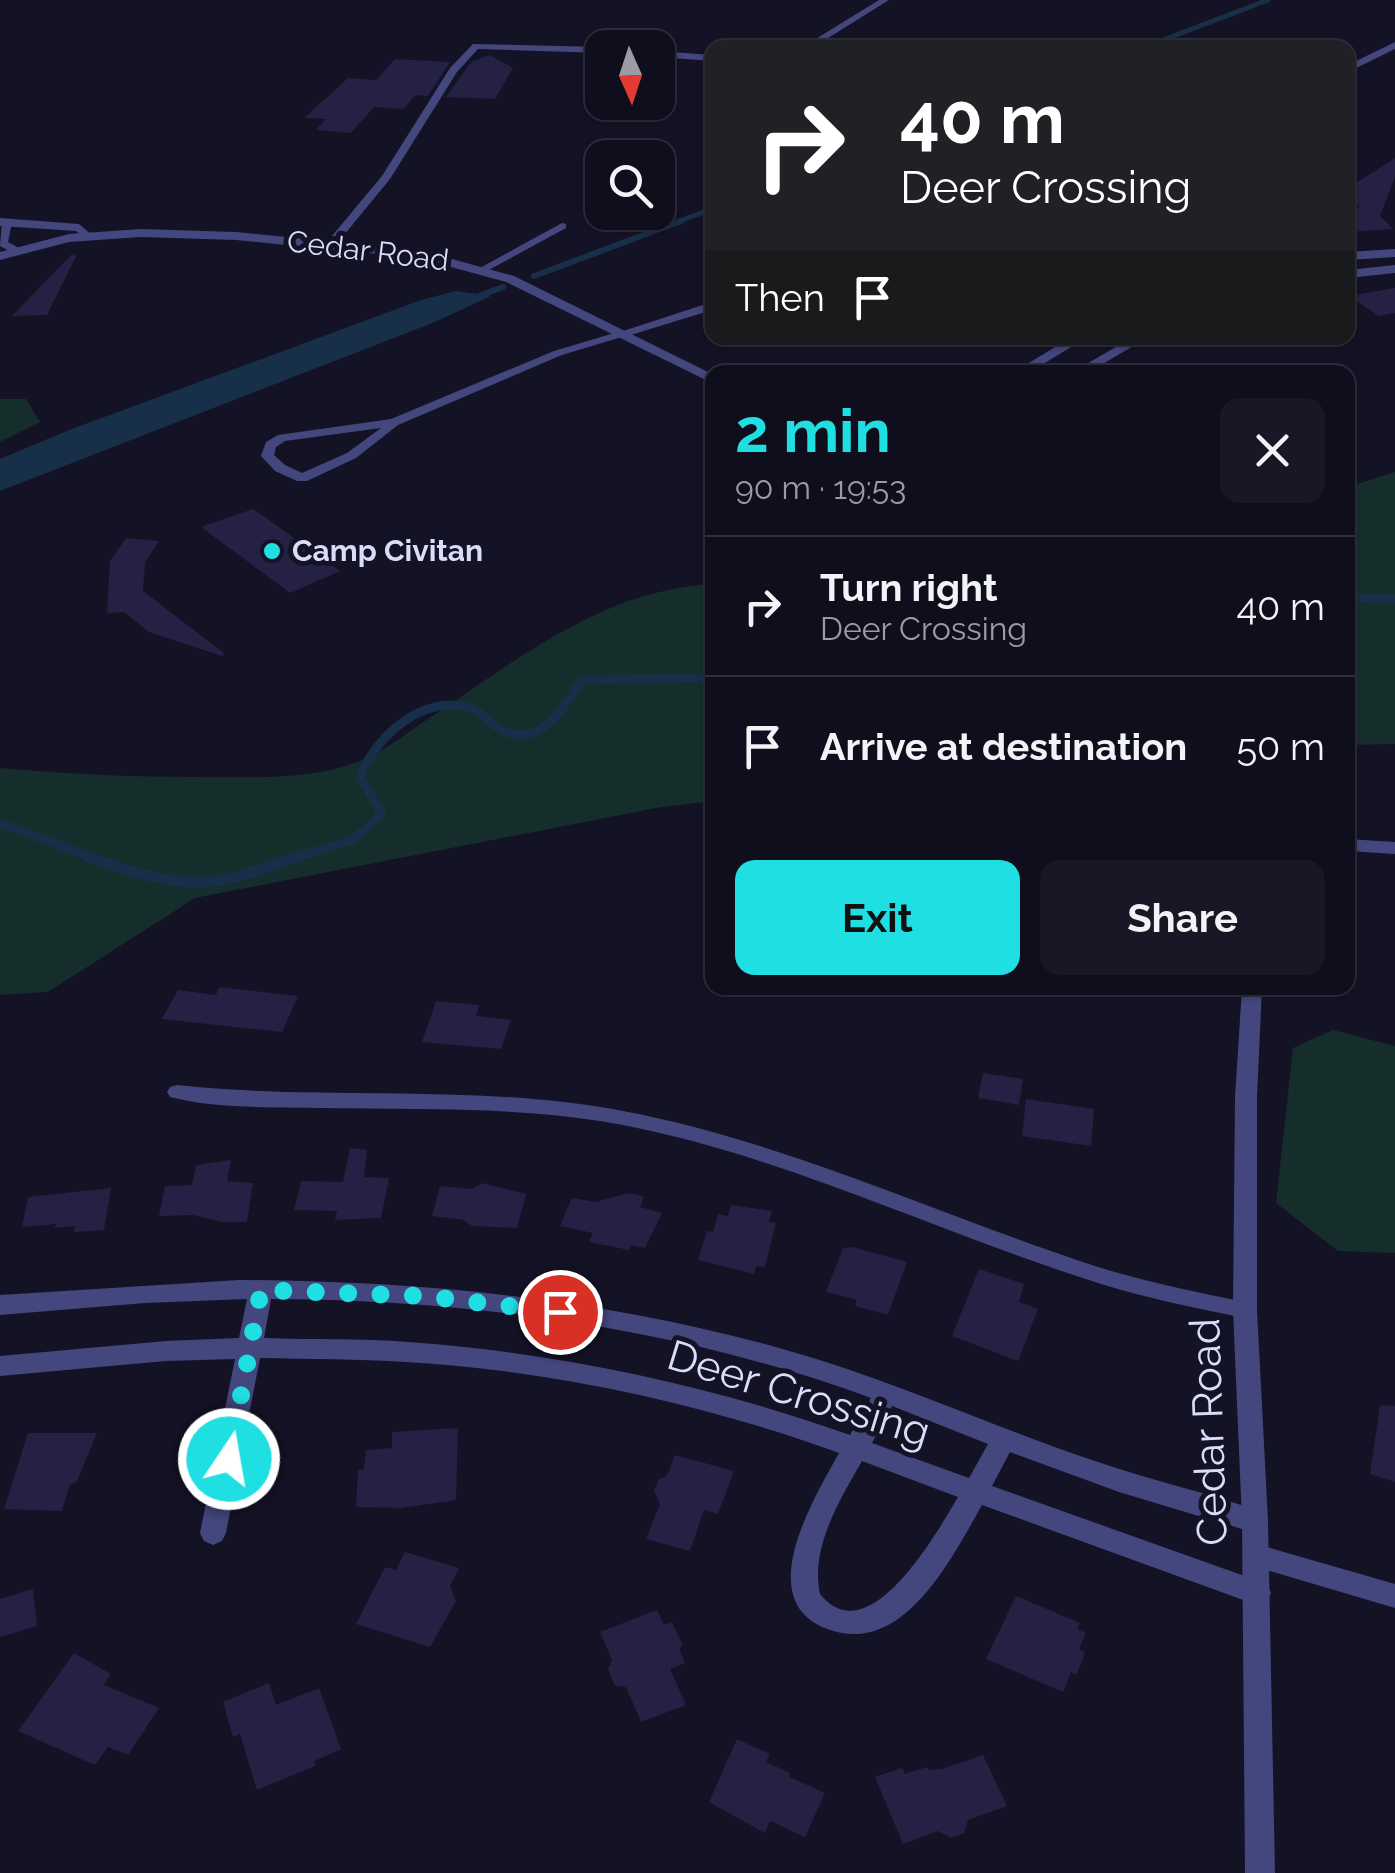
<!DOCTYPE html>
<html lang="en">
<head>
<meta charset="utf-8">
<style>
	body { margin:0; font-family:Raleway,sans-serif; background:#181725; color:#f1f3f6; height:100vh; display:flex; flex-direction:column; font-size:38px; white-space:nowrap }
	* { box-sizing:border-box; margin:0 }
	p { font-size:32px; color:#9b9ca3 }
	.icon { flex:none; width:55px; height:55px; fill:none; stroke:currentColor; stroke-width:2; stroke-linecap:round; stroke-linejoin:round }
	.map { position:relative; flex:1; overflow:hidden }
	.panel { position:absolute; left:705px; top:365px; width:650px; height:630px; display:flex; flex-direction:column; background:#0f0e1c; border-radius:20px; box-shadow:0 2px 8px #0004,0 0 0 2px #2f2e3b }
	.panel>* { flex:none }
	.top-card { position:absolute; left:705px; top:40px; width:650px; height:305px; border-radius:20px; box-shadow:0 2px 8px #0004,0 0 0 2px #2f2e3b; background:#202124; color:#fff; overflow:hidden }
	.needle { width:65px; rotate:177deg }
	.tools { position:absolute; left:585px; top:30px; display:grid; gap:20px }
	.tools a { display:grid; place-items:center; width:90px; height:90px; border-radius:20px; background:#0f0e1c; box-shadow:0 2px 8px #0004,0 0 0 2px #2f2e3b; font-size:50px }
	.pin { position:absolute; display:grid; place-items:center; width:85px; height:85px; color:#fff; margin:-42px; border:5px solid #fff; border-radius:50%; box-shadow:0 2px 10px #0007 }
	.me { position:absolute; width:110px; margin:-55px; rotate:12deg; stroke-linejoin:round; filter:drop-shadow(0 0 8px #0008) }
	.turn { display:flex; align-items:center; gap:35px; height:210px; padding:0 30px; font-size:45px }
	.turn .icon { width:130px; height:130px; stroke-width:2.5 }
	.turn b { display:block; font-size:70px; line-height:85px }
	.then { display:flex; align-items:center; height:95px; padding:0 30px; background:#0003; gap:20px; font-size:38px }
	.round { display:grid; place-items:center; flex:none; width:105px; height:105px; border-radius:20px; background:#181725 }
	.headline { display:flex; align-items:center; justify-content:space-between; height:170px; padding:0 30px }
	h1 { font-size:60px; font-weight:700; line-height:75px; color:#20dfe2 }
	.cta { display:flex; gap:20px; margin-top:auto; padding:20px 30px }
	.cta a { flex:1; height:115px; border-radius:20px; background:#20dfe2; color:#111; font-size:40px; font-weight:700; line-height:115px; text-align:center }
	.cta a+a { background:#181725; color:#f1f3f6 }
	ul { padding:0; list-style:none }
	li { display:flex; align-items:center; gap:30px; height:140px; padding:0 30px; border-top:2px solid #2f2e3b }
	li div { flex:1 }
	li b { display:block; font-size:38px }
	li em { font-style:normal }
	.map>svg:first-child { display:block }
	.green { fill:#162e2b }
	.water { fill:#172f49 }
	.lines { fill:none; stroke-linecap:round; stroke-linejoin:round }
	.stream-far3 { stroke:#172f49; stroke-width:5 }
	.stream-far2 { stroke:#172f49; stroke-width:6 }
	.stream-far1 { stroke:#172f49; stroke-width:9 }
	.stream { stroke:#172f49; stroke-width:11 }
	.building { fill:#252144 }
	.service { fill:#44467e; fill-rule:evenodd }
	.minor { fill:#44467e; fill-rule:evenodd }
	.tertiary { fill:#44467e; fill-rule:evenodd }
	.route { stroke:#20dfe2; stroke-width:18; stroke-dasharray:0 32.4 }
	.poi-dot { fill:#20dfe2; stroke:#141225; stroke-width:4 }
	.labels { text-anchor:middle; stroke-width:10; stroke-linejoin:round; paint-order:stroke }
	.far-street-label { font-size:30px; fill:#dcdbfa; stroke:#141225 }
	.far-poi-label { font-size:30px; font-weight:bold; fill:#dcdbfa; stroke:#141225; text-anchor:start }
	.near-street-label { font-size:42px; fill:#dcdbfa; stroke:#141225 }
</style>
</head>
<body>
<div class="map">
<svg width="1395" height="1873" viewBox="0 0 1395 1873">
	<rect width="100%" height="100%" fill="#141225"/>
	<path class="green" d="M0,399H26L40,422L0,442Z
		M1395,472V744L1348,745V487Z
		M712,584V801L656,808L195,898L48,992L0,995V768C66,774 131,777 198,777C258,777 322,782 377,753C397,742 415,727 434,715C520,657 605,590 712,584Z
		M1333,1030L1395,1046V1253L1338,1251L1276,1203L1293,1048Z"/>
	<path class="water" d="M456,291L491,296L435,322L0,491V459L69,430L421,300Z"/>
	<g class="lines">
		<path class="stream-far3" d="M1142,48L1268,0
			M674,223L712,209"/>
		<path class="stream-far2" d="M534,276L681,221
			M471,299L503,287"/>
		<path class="stream-far1" d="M1348,598L1395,599
			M0,823L94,858
			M292,858L353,840L382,814L360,777C375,737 421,696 467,707C480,710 488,722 499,728C537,752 565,708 581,680L712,678"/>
		<path class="stream" d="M87,856C125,871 175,887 217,881C245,877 273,864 300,856"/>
	</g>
	<path class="building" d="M490,55L513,68L495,99L446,97L471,62Z
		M395,59L450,62L428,96L415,95L404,109L374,107L351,133L316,130L326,119L304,118L348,78L376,80Z
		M1395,158V177L1380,216L1393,229L1348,232V222L1360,205L1348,204V188Z
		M72,254L76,256L47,315L12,316Z
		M1395,288V313L1379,316L1348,296Z
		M253,509L269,520L340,571L290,593L201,527Z
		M126,538L159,541L145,562L143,591L224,653L222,656L149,632L124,612L107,613L110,561Z
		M219,987L298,996L282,1032L162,1019L178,990L216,995Z
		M436,1001L479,1005L476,1016L511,1020L501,1049L422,1042Z
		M983,1073L1023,1079L1019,1105L978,1098Z
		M1026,1099L1094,1109L1091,1146L1022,1136Z
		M350,1148L367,1150L364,1177L389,1178L381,1218L335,1220L337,1211L294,1210L301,1181L343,1182Z
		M231,1160L227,1181L253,1183L247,1222H222L193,1215L159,1216L165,1186L192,1185L196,1165Z
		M482,1183L526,1194L517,1228L472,1226L464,1220L432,1216L440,1186L472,1189Z
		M111,1188L104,1230L74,1232L75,1226L55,1228L56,1224L22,1227L28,1197Z
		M628,1193L644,1196L640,1207L662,1213L645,1248L631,1245L629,1250L589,1242L593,1233L560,1226L572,1198L596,1202Z
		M731,1205L772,1211L769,1222L776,1223L765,1267L756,1266L754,1274L698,1260L707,1231L713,1232L718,1214L728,1216Z
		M852,1247L907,1262L888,1315L855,1306L857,1300L826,1292L843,1248Z
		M979,1269L1024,1284L1019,1302L1038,1309L1018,1361L952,1336Z
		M1380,1405L1395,1406V1482L1370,1474Z
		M458,1428L456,1500L401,1508L356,1507L358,1470L364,1469L366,1450L392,1448V1432Z
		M28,1433H97L76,1483L70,1484L62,1511L4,1509Z
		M675,1455L734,1471L718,1514L704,1510L690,1551L646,1539L660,1504L654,1491L659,1479L667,1476Z
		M405,1552L459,1568L450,1586L456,1601L430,1647L356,1624L385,1567L396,1570Z
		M33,1589L37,1626L0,1637V1599Z
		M1016,1596L1080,1623L1077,1629L1086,1633L1079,1649L1085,1653L1076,1675L1071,1672L1063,1692L986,1659Z
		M657,1610L664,1625L672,1622L683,1646L679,1648L685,1663L670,1669L686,1705L641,1722L626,1687L615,1686L608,1669L612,1660L600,1632Z
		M74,1653L111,1674L104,1685L159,1708L128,1755L108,1747L95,1765L18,1731Z
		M269,1683L276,1705L319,1688L341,1749L314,1761L315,1766L257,1790L240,1734L233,1737L223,1702Z
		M737,1739L770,1754L766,1762L790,1773L789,1777L825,1793L805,1837L770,1821L765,1833L709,1802Z
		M983,1755L1007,1806L968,1820L964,1833L951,1838L938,1831L903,1844L875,1777L902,1768L905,1774L927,1767L929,1770L942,1769Z"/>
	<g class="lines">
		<path class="service" d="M879,0H889L812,48H801Z
			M473,44L602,47V53L478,49L457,72L390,179L335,246H327V242L382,176L450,68Z
			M658,51L712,55V61L658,57Z
			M602,83V93H596L597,86Z
			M7,219L12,222L8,242L21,249V253H13L0,246L2,222Z
			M562,223L566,224V228L487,271L478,269Z
			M621,331L625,332V336L562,355L398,425L356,458L307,481H297L275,471L261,456L266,442L278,435L391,419L554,351ZM381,428L347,453L302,473L285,465L274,455L276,447L285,441Z
			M177,1085C325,1101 476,1083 623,1111C787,1142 939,1215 1098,1267C1146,1282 1196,1292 1245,1302L1252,1304L1256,1310L1252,1316L1245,1318C1195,1308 1146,1298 1098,1283C939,1233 788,1157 623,1125C524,1106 422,1110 321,1108C274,1107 215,1109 170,1097L167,1092L170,1087Z"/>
		<path class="minor" d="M1395,42V49L1348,72V65Z
			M0,218L79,224L93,236L87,240L76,231L0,226Z
			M1395,249V257L1348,260V252Z
			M1395,265V273L1348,278V270Z
			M712,302V310L621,338L614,334Z
			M1070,338H1086L1030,372H1014Z
			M1131,338H1147L1089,372H1073Z
			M1348,839L1395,842V854L1348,851Z
			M239,1280C423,1281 608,1299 786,1350C893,1380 993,1427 1098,1462C1153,1481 1210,1493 1264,1513L1268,1521L1264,1529L1255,1533L1119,1492L1010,1452L992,1486L1267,1584L1271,1593L1267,1602L1257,1605L982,1505C960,1544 933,1596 895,1621C875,1634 853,1638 830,1630C750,1603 813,1500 839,1453C705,1404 548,1370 406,1362C357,1359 308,1359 260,1358L226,1533L222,1541L213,1545L204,1541L200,1533L235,1359L166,1361L0,1376V1356L166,1341L239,1338L247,1299L145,1303L0,1315V1295ZM271,1299C473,1300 681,1328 871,1398L850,1435C709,1385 559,1353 409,1342C361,1338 312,1340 264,1338ZM892,1406L988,1444L969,1478L872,1443ZM862,1461L958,1497C937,1532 869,1655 820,1594C810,1547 840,1500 862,1461Z
			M1256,1544L1395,1584V1608L1246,1564L1243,1556L1246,1548Z"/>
		<path class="tertiary" d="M141,229L236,232L423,251L514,276L712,374V383L506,282L418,258L236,240L141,237L69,242L0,260V252L69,234Z
			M1242,988H1262L1257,1097V1310L1268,1521L1275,1873H1245L1242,1521L1233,1310L1235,1097Z"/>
	</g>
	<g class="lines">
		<path class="route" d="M229,1459L261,1290L424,1296L560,1312"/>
	</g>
	<circle class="poi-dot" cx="272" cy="551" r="10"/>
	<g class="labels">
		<g class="far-street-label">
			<text transform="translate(368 251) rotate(7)" y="10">Cedar Road</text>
		</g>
		<g class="far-poi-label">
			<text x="292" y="561">Camp Civitan</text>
		</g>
		<g class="near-street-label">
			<text transform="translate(799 1393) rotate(17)" y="15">Deer Crossing</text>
			<text transform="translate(1208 1432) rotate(-92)" y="15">Cedar Road</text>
		</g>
	</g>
</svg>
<div class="tools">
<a><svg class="needle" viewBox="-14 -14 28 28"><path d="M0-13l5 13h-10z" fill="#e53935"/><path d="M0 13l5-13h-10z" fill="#9b9ca3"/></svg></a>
<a><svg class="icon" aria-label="search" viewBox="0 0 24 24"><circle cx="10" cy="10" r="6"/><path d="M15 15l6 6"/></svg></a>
</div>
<div class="pin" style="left:560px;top:1312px;background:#d93025"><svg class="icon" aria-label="arrive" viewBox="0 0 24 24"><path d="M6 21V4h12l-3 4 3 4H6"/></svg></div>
<svg class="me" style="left:229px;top:1459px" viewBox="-20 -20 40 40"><circle r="17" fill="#20dfe2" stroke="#fff" stroke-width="3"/><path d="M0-11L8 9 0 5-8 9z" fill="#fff"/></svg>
<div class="top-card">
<div class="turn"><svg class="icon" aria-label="right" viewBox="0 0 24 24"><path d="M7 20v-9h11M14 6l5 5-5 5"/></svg><div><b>40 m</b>Deer Crossing</div></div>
<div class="then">Then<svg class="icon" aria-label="arrive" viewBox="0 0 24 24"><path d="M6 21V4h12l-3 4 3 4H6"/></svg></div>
</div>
<section class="panel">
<div class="headline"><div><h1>2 min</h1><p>90 m · 19:53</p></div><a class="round"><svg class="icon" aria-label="close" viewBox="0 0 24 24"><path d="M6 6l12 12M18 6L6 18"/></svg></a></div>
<ul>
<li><svg class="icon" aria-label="right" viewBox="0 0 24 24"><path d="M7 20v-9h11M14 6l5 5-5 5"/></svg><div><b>Turn right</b><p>Deer Crossing</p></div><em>40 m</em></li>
<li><svg class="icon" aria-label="arrive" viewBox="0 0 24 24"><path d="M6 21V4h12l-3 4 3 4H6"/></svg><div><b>Arrive at destination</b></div><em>50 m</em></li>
</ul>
<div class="cta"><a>Exit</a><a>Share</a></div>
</section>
</div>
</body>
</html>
